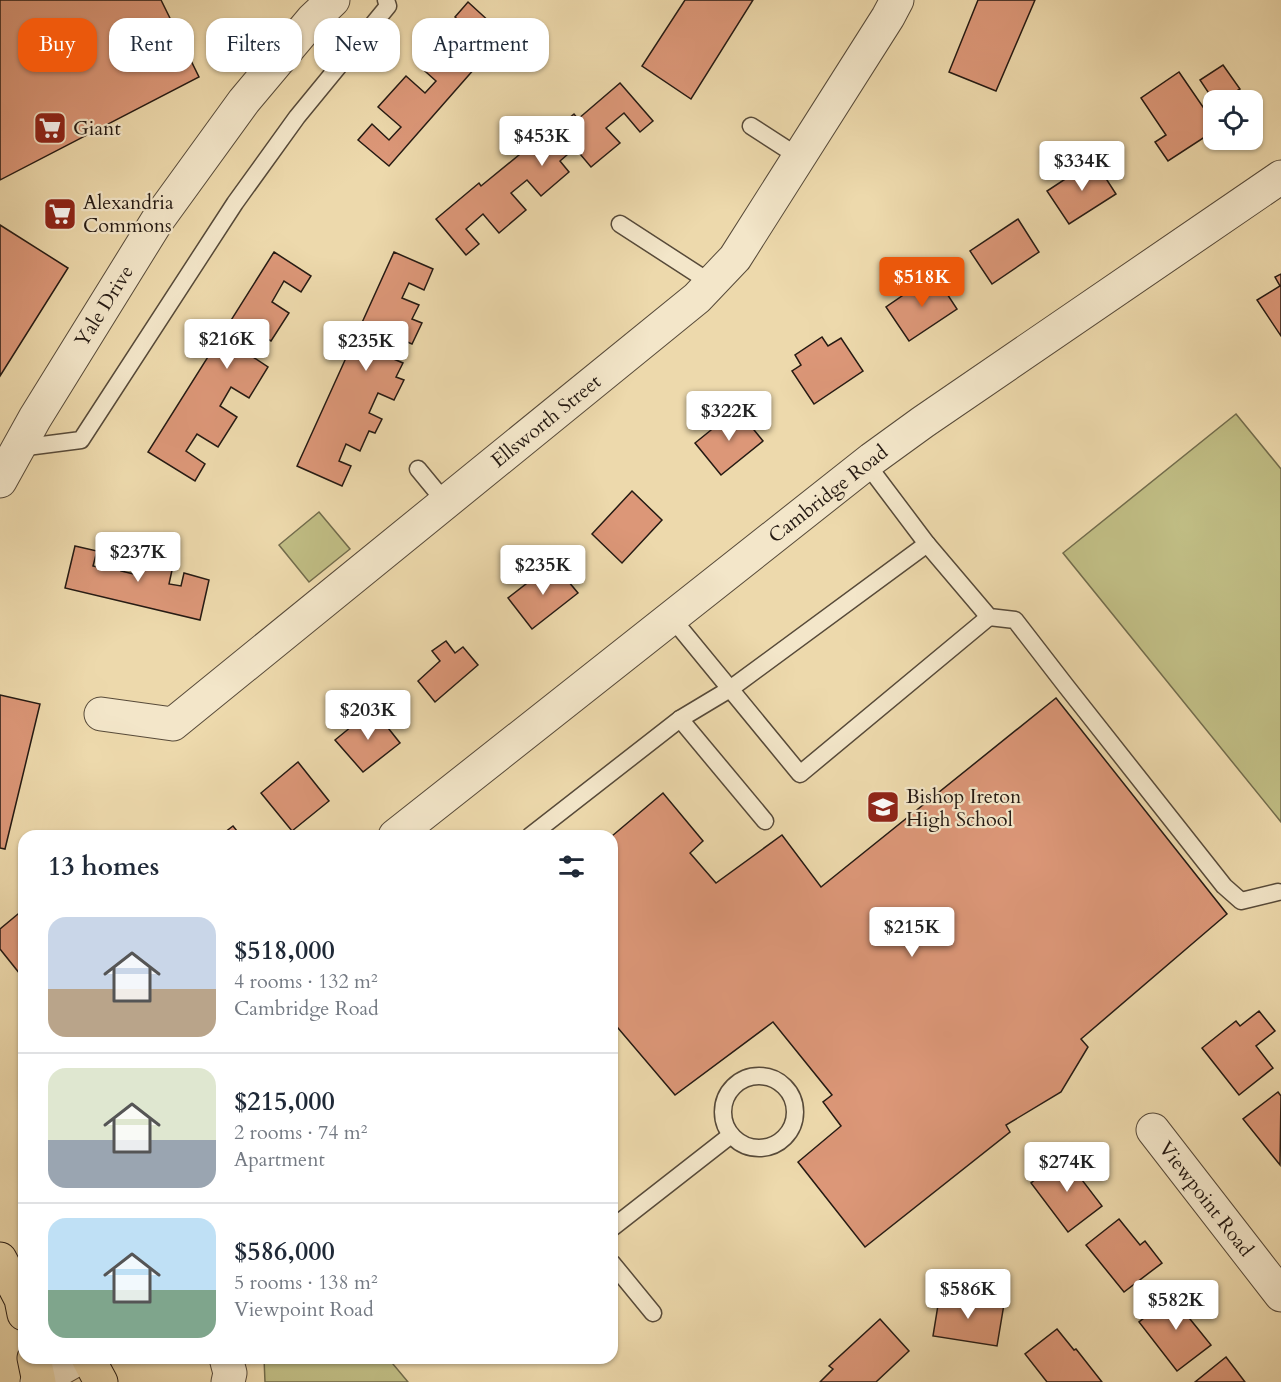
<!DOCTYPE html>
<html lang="en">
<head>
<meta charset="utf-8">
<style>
  body { margin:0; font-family:Cardo,serif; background:#f6f6f7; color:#1f2937; height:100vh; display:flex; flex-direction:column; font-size:22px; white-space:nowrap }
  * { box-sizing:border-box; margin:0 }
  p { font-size:20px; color:#747a83 }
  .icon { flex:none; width:33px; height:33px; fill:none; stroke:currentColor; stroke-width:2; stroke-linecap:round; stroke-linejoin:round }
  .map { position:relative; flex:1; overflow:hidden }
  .details { position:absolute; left:18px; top:830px; width:600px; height:534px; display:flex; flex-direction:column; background:#fff; border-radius:18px; box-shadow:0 2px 4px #0004 }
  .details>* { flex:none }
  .banner { position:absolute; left:18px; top:18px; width:600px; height:54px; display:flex; gap:12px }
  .buttons { position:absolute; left:1203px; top:90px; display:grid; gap:12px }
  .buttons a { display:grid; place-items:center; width:60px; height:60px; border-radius:12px; background:#fff; box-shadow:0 2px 4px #0004; font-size:30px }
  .price { position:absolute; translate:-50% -51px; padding:0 14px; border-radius:6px; background:#fff; color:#222; font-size:20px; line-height:39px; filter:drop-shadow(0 2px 3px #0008) }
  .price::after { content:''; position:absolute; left:50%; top:36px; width:18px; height:14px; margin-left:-9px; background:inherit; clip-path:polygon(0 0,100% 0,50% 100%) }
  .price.selected { background:#ea580c; color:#fff }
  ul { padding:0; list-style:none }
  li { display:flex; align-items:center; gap:18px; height:150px; padding:0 30px }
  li+li { border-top:2px solid #e0e1e3 }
  li span { display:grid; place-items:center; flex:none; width:168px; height:120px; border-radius:18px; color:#555 }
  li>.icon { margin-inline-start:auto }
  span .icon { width:72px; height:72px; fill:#fffc; stroke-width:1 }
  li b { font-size:26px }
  h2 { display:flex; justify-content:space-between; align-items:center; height:72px; padding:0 30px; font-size:26px }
  .tag { padding:0 21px; border-radius:18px; background:#fff; box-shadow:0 2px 4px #0004; font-size:21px; line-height:54px }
  .tag.selected { background:#ea580c; color:#fff }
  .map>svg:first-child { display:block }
  .green { fill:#c0bd84; stroke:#726c4c; stroke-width:1.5 }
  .building { fill:#dc9778; stroke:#251a13; stroke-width:1.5 }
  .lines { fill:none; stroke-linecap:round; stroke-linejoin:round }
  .service-casing { stroke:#574a39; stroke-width:19 }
  .minor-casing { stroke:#574a39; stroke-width:35 }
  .tertiary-casing { stroke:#574a39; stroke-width:35 }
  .primary-casing { stroke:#251a13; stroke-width:35 }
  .service { stroke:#f3e6c9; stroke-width:16 }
  .minor { stroke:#f3e6c9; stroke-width:33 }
  .tertiary { stroke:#f3e6c9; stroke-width:33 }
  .primary { stroke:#edd9ac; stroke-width:33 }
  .labels { text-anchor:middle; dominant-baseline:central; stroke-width:4.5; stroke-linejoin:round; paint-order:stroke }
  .poi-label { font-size:20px; fill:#251a13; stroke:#f3e6c9; text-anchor:start }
  .street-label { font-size:20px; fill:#251a13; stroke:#f3e6c9 }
</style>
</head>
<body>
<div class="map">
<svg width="1281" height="1382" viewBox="0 0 1281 1382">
  <rect width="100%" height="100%" fill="#edd9ac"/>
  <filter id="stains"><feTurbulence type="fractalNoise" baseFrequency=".00333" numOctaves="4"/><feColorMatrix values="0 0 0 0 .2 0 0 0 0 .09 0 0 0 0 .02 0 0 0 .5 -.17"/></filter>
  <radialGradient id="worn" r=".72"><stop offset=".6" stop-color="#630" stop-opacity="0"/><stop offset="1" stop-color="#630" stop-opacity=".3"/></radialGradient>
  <!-- green -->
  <g class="green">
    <path d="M1236,414L1281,469V822L1063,553Z"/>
    <path d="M319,512L350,549L309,582L279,545Z"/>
    <path d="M264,1358H388L408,1382H265Z"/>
  </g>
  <!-- building -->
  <g class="building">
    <path d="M0,0H161L199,77L0,180Z"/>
    <path d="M685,0H753L691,99L642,66Z"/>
    <path d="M978,0H1035L996,91L949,72Z"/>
    <path d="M468,2L504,35L389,166L358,140L372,124L389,140L401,127L378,107L406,76L425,93L436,81L417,64L445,32L461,46L472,33L455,17Z"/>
    <path d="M1223,65L1240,89L1222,100L1214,101L1200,80Z"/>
    <path d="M1179,72L1214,123V131L1168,161L1155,142L1166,135L1141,98Z"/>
    <path d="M620,83L653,121L640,132L624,113L606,128L620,143L591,167L575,148L560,161L569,172L541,196L527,180L511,193L526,210L499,233L483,214L466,229L479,244L466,255L436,219L479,183L481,186L525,150L527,153L574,114L578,119Z"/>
    <path d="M1094,160L1116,194L1069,224L1047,191Z"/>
    <path d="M1018,219L1039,252L992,284L970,251Z"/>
    <path d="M0,225L68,268L0,376Z"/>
    <path d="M274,252L311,276L301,292L284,281L272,302L289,313L271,341L259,334L247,353L268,367L249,398L231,387L220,406L237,417L218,447L197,434L186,451L205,464L195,481L148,452Z"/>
    <path d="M394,252L433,269L424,290L409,283L402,298L419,305L412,319L422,323L412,344L398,338L389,357L403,363L396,377L404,380L394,400L378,393L369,413L382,419L375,433L369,431L360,451L346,444L339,461L351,466L342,486L297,466Z"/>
    <path d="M934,274L957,309L909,341L886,307Z"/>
    <path d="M1281,274V336L1257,300L1280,286L1275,277Z"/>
    <path d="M822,337L828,346L841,338L863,371L814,404L792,371L801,365L795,355Z"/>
    <path d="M737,409L763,441L721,475L695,443Z"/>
    <path d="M632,491L662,520L622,563L592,534Z"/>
    <path d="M75,546L97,551L93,566L106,569L110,549L126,552L121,571L134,574L139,553L174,561L169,584L181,586L184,573L209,580L200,620L65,588Z"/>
    <path d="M553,563L578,593L532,629L508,598Z"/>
    <path d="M446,641L455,653L463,647L478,665L435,702L418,681L440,661L432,651Z"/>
    <path d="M0,695L40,704L5,849L0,848Z"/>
    <path d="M1056,698L1227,914L1081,1039L1088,1047L1061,1092L1006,1125L1010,1132L865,1247L798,1162L841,1126L823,1102L832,1095L773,1022L675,1095L612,1021V836L663,793L703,841L690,853L716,883L782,835L821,887Z"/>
    <path d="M373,709L400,743L363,772L335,740Z"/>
    <path d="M298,762L329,801L292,831L261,793Z"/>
    <path d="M233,826L241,836H220Z"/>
    <path d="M24,909V979L0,949V929Z"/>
    <path d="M1259,1011L1275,1031L1256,1046L1273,1068L1239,1095L1202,1048L1236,1021L1240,1026Z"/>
    <path d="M1278,1092L1281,1096L1280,1165L1243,1119Z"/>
    <path d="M1069,1153L1087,1176L1082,1180L1102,1206L1068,1232L1031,1183Z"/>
    <path d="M1119,1219L1140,1245L1145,1241L1162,1263L1124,1292L1086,1245Z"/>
    <path d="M1179,1291L1196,1314L1190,1319L1211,1345L1177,1371L1139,1322Z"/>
    <path d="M940,1293L1004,1304L997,1346L933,1336Z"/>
    <path d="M880,1319L909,1351L876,1382H820L833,1369L829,1366Z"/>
    <path d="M1057,1329L1074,1350L1076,1349L1102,1382H1047L1025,1354Z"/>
    <path d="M1226,1357L1245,1382H1195Z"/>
  </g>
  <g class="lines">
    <defs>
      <g id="service">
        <path d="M751,126L799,157"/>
        <path d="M620,224L711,283"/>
        <path d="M19,448L81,440L235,203L297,117L388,6L386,0"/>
        <path d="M866,463L927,544L989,617L1015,620L1066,686L1224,886L1241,901L1278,892"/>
        <path d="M418,469L446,503"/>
        <path d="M671,617L800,774L989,617"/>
        <path d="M680,719L765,821"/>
        <path d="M530,836L680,719L730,689L927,544"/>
        <circle cx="759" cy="1112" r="36"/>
        <path d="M612,1228L731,1135"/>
        <path d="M612,1263L653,1313"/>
      </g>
      <g id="minor">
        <path d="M101,714L173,724L697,298L735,258L888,17L897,0"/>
        <path d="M395,836L872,459L923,422L1281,177"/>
        <path d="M1153,1130L1281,1295"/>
        <path d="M226,1358L230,1373L228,1382"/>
        <path d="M37,1382L79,1358"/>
      </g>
      <path id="tertiary" d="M0,481L35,418L157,221L244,101L312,20L333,0"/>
      <g id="primary">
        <path d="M0,1259L21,1299L24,1314"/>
        <path d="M34,1358L39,1382"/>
        <path d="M88,1358L101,1382"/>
      </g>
    </defs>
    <!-- service casing -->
    <use href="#service" class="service-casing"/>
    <!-- minor casing -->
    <use href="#minor" class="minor-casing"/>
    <!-- tertiary casing -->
    <use href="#tertiary" class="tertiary-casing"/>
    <!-- primary casing -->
    <use href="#primary" class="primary-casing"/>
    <!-- service -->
    <use href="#service" class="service"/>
    <!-- minor -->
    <use href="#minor" class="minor"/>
    <!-- tertiary -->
    <use href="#tertiary" class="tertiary"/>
    <!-- primary -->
    <use href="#primary" class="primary"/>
  </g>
  <!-- icons -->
  <defs>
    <symbol id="supermarket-square" viewBox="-11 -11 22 22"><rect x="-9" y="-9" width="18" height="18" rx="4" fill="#8f2418" stroke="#f3e6c9"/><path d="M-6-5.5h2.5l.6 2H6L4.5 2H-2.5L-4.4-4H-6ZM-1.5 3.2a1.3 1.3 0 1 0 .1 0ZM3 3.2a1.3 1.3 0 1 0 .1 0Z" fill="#fff"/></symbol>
    <symbol id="school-square" viewBox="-11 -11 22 22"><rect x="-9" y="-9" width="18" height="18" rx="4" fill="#8f2418" stroke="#f3e6c9"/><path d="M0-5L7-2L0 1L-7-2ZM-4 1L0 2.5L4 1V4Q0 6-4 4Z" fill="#fff"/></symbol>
  </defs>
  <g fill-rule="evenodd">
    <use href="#supermarket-square" x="31" y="109" width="38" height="38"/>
    <use href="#supermarket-square" x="41" y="195" width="38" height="38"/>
    <use href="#school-square" x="864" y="788" width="38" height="38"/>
  </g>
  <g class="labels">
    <!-- poi labels -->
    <g class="poi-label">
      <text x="73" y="128">Giant</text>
      <text x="83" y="202">Alexandria<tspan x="83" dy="23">Commons</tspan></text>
      <text x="906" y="796">Bishop Ireton<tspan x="906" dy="23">High School</tspan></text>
    </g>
    <!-- street labels -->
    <g class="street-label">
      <text transform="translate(104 306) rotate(-58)">Yale Drive</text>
      <text transform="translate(546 421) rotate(-39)">Ellsworth Street</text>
      <text transform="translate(828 494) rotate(-38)">Cambridge Road</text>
      <text transform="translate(1206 1199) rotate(52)">Viewpoint Road</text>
    </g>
  </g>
  <rect width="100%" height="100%" filter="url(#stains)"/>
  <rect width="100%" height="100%" fill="url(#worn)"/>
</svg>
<div class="buttons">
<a><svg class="icon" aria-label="locate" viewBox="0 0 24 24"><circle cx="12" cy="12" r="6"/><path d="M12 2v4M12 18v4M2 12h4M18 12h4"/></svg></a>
</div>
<b class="price" style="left:542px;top:167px">$453K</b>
<b class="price" style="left:1082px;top:192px">$334K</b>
<b class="price selected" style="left:922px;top:308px">$518K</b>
<b class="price" style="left:227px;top:370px">$216K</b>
<b class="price" style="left:366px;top:372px">$235K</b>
<b class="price" style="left:729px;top:442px">$322K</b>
<b class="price" style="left:138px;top:583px">$237K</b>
<b class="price" style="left:543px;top:596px">$235K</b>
<b class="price" style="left:368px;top:741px">$203K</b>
<b class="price" style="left:912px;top:958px">$215K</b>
<b class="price" style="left:1067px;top:1193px">$274K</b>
<b class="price" style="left:968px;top:1320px">$586K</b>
<b class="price" style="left:1176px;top:1331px">$582K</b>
<div class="banner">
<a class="tag selected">Buy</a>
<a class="tag">Rent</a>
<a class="tag">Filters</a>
<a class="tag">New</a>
<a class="tag">Apartment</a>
</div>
<section class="details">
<h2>13 homes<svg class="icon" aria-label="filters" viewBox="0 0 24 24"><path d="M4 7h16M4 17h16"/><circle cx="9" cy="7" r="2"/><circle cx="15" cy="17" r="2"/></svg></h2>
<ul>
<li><span style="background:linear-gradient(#c9d6e8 60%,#b9a48a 0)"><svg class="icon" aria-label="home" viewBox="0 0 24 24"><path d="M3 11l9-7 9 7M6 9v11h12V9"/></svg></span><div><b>$518,000</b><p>4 rooms · 132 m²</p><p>Cambridge Road</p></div></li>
<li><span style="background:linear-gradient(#dfe7d0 60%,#9aa5b1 0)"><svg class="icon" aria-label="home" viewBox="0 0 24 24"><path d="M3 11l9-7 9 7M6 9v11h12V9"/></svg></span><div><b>$215,000</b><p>2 rooms · 74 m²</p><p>Apartment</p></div></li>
<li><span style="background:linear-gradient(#bfe0f5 60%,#7fa58c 0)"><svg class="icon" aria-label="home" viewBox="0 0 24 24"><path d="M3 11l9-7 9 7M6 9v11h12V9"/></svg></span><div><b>$586,000</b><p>5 rooms · 138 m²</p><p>Viewpoint Road</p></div></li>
</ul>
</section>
</div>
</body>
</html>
